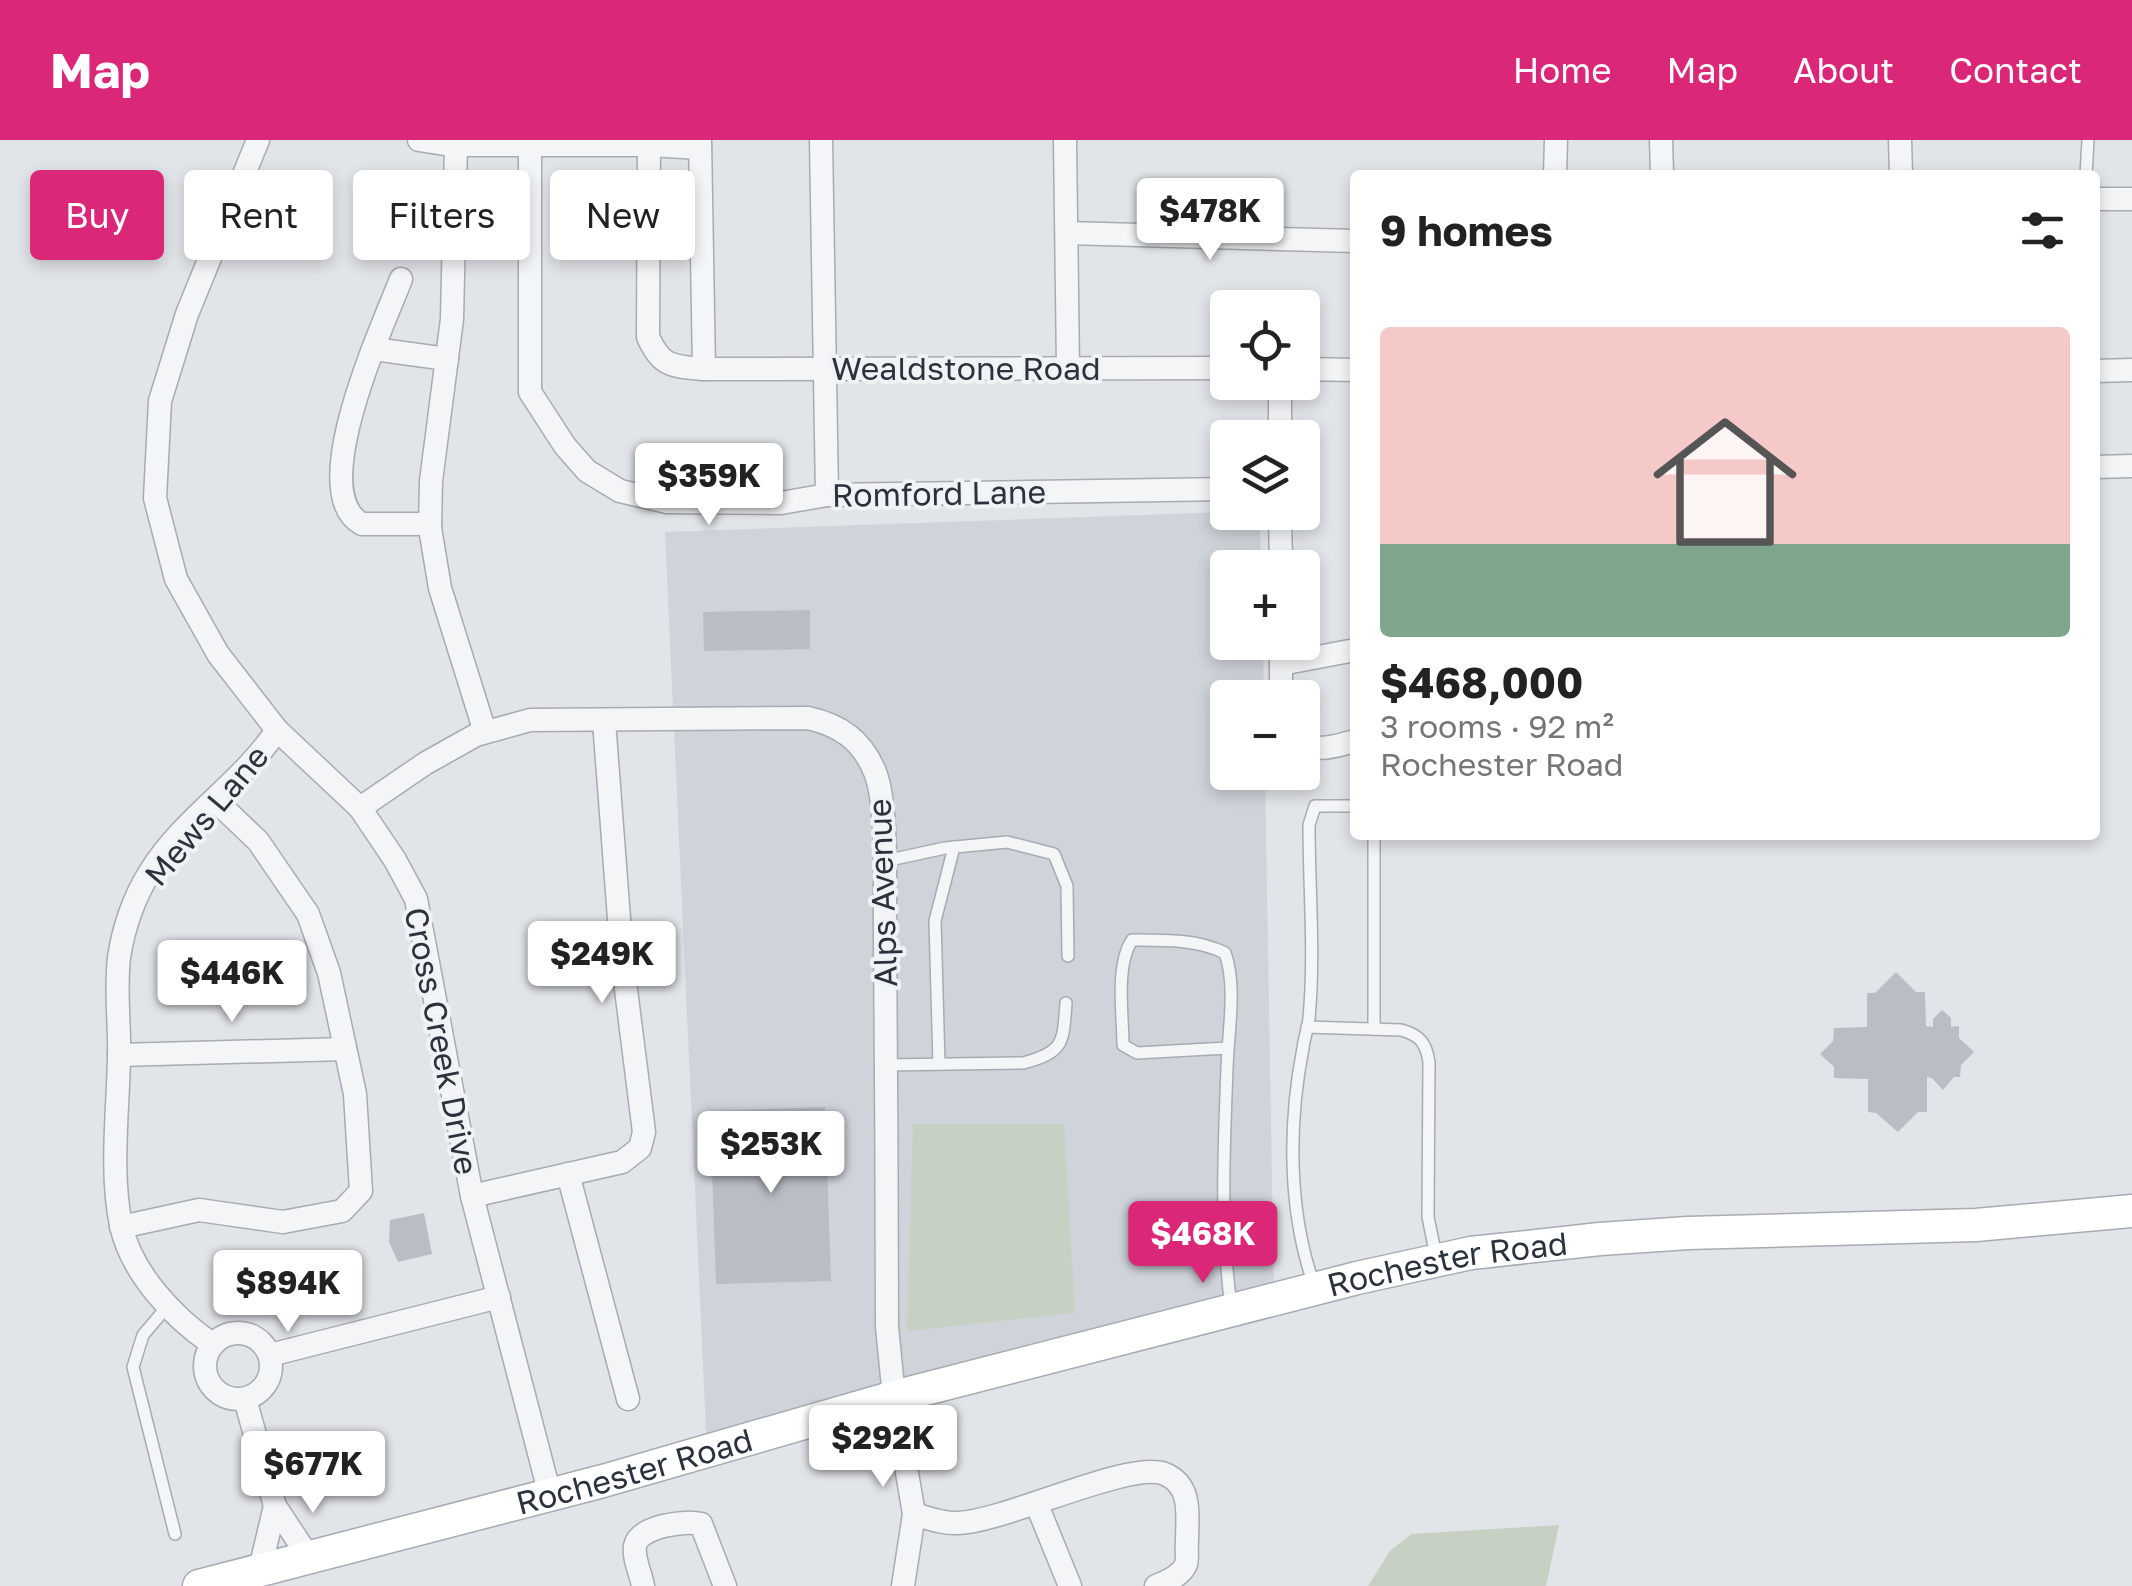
<!DOCTYPE html>
<html lang="en">
<head>
<meta charset="utf-8">
<style>
  body { margin:0; font-family:"Golos Text",sans-serif; background:#f2f2f2; color:#222; height:100vh; display:flex; flex-direction:column; font-size:38px; white-space:nowrap }
  * { box-sizing:border-box; margin:0 }
  p { font-size:32px; color:#767676 }
  .icon { flex:none; width:55px; height:55px; fill:none; stroke:currentColor; stroke-width:2; stroke-linecap:round; stroke-linejoin:round }
  .map { position:relative; flex:1; overflow:hidden }
  .panel { position:absolute; left:1350px; top:30px; width:750px; height:670px; display:flex; flex-direction:column; background:#fff; border-radius:10px; box-shadow:0 5px 15px #0003 }
  .panel>* { flex:none }
  .banner { position:absolute; left:30px; top:30px; width:950px; height:90px; display:flex; gap:20px }
  .tools { position:absolute; left:1210px; top:150px; display:grid; gap:20px }
  .tools a { display:grid; place-items:center; width:110px; height:110px; border-radius:10px; background:#fff; box-shadow:0 5px 15px #0003; font-size:50px }
  .price { position:absolute; translate:-50% -85px; padding:0 22px; border-radius:10px; background:#fff; color:#222; font-size:32px; line-height:65px; filter:drop-shadow(0 2px 5px #0008) }
  .price::after { content:''; position:absolute; left:50%; top:60px; width:30px; height:22px; margin-left:-15px; background:inherit; clip-path:polygon(0 0,100% 0,50% 100%) }
  .price.selected { background:#db2777; color:#fff }
  ul { padding:0; list-style:none }
  li { display:grid; align-content:center; gap:20px; height:530px; padding:0 30px }
  li+li { border-top:2px solid #e0e0e0 }
  li span { display:grid; place-items:center; height:310px; border-radius:10px; color:#555 }
  li>.icon { margin-inline-start:auto }
  span .icon { width:180px; height:180px; fill:#fffc; stroke-width:1 }
  li b { font-size:42px }
  h2 { display:flex; justify-content:space-between; align-items:center; height:120px; padding:0 30px; font-size:42px }
  .chip { padding:0 35px; border-radius:10px; background:#fff; box-shadow:0 5px 15px #0003; font-size:35px; line-height:90px }
  .chip.selected { background:#db2777; color:#fff }
  header { display:flex; align-items:center; gap:60px; box-sizing:border-box; height:140px; padding:0 50px; background:#db2777; color:#fff }
  header strong { font-size:48px }
  nav { display:flex; gap:55px; margin-inline-start:auto; font-size:35px }
  .map>svg:first-child { display:block }
  .built { fill:#cfd3da }
  .green { fill:#c7d1c3 }
  .building { fill:#b9bdc4 }
  .lines { fill:none; stroke-linecap:round; stroke-linejoin:round }
  .lane-casing { stroke:#a7abb2; stroke-width:14 }
  .street-casing { stroke:#a7abb2; stroke-width:25 }
  .secondary-casing { stroke:#a7abb2; stroke-width:35 }
  .lane { stroke:#f3f5f7; stroke-width:11 }
  .street { stroke:#f3f5f7; stroke-width:22 }
  .secondary { stroke:#fff; stroke-width:32 }
  .labels { text-anchor:middle; dominant-baseline:central; stroke-width:8; stroke-linejoin:round; paint-order:stroke }
  .street-label { font-size:32px; fill:#2b323e; stroke:#f0f3f6 }
</style>
</head>
<body>
<header>
<strong>Map</strong>
<nav><a>Home</a><a>Map</a><a>About</a><a>Contact</a></nav>
</header>
<div class="map">
<svg width="2132" height="1446" viewBox="0 0 2132 1446">
  <rect width="100%" height="100%" fill="#e1e4e8"/>
  <!-- built -->
  <path class="built" d="M1227,372L1260,373L1261,427L1228,428V502L1263,503L1264,557L1228,558V632L1265,633L1274,1160L707,1312L665,392Z"/>
  <!-- green -->
  <g class="green">
    <path d="M913,984H1064L1075,1173L907,1191Z"/>
    <path d="M1559,1385L1546,1446H1368L1390,1411L1411,1394Z"/>
  </g>
  <!-- building -->
  <g class="building">
    <path d="M810,470V509L704,511L703,472Z"/>
    <path d="M1896,832L1916,852H1925L1926,886L1933,887V879L1942,870L1951,878V887L1959,886V898L1974,912L1961,925L1960,937H1954L1943,950L1932,938L1927,937V972H1918L1898,992L1876,973L1868,972V939L1834,938V927L1820,914L1833,901L1834,888L1867,887V853H1875Z"/>
    <path d="M825,967L831,1141L716,1144L710,971Z"/>
    <path d="M424,1073L432,1114L398,1122L389,1102L390,1080Z"/>
  </g>
  <g class="lines">
    <defs>
      <g id="lane">
        <path d="M2086,35L2088,0"/>
        <path d="M885,721L945,708L1007,702L1054,714L1067,746L1068,816"/>
        <path d="M1307,887L1401,890C1420,895 1426,903 1429,922L1428,1077L1436,1116"/>
        <path d="M1374,889V695"/>
        <path d="M1227,908L1137,913L1123,905C1123,874 1115,826 1132,800C1162,800 1197,799 1225,813C1237,846 1228,892 1227,928C1224,1010 1220,1084 1231,1166"/>
        <path d="M939,924L935,781L954,707"/>
        <path d="M886,925L1023,923C1065,912 1063,902 1066,863"/>
        <path d="M1314,1145C1288,1071 1288,985 1303,908C1304,898 1308,889 1309,878C1315,815 1309,748 1309,685L1315,666H1355"/>
        <path d="M166,1168L143,1195L133,1227L175,1394"/>
      </g>
      <g id="street">
        <path d="M258,0L187,174L160,261L155,358L176,439L218,514L277,590L360,668L395,720L416,759L472,1056L550,1355"/>
        <path d="M419,0L451,5H649L700,8"/>
        <path d="M530,0V252L565,306L587,331L620,351L667,362L781,363L827,355L1228,349"/>
        <path d="M649,0L648,197C662,228 673,226 704,229L1228,228"/>
        <path d="M700,0L704,229"/>
        <path d="M821,0L827,355"/>
        <path d="M1065,0L1068,228"/>
        <path d="M1661,0L1662,35"/>
        <path d="M1900,0L1901,35"/>
        <path d="M456,5L452,179L431,341L430,388L440,448L485,592"/>
        <path d="M1555,35L1556,0"/>
        <path d="M2095,59H2132"/>
        <path d="M1067,93L1355,101"/>
        <path d="M401,139C384,184 304,353 362,384H430"/>
        <path d="M374,209L447,219"/>
        <path d="M1302,229L1355,230"/>
        <path d="M2095,231L2132,230"/>
        <path d="M1280,242V298"/>
        <path d="M2095,327L2132,326"/>
        <path d="M1280,372L1281,428"/>
        <path d="M1281,502V558"/>
        <path d="M1281,524L1355,510"/>
        <path d="M1302,603C1319,613 1338,605 1355,601"/>
        <path d="M360,668L426,623L476,595L530,580L808,578C840,585 862,600 875,632C889,667 884,758 885,798C886,928 887,1057 887,1187L894,1257L914,1374L903,1446"/>
        <path d="M119,915L345,909"/>
        <path d="M568,1034L628,1259"/>
        <path d="M472,1056L622,1022L640,1008L644,992L622,818L604,581"/>
        <path d="M121,1087L199,1070L283,1082L342,1071L361,1051L355,954L329,833L308,774L258,701L215,660"/>
        <circle cx="238" cy="1226" r="33"/>
        <path d="M212,1204C174,1178 131,1133 121,1085C110,1033 118,971 119,917C120,885 115,850 119,818C123,789 134,757 150,732C183,678 242,643 277,590"/>
        <path d="M270,1215L499,1157"/>
        <path d="M245,1259L275,1366L308,1416"/>
        <path d="M1037,1365L1070,1446"/>
        <path d="M914,1374C928,1378 943,1384 958,1383C1007,1381 1130,1320 1165,1334C1193,1346 1187,1376 1187,1401C1186,1407 1188,1418 1186,1424C1182,1435 1166,1442 1156,1446"/>
        <path d="M260,1429L275,1366"/>
        <path d="M643,1446C641,1434 633,1418 635,1406C639,1386 685,1380 701,1384L725,1446"/>
      </g>
      <g id="secondary">
        <path id="s1" d="M199,1446L603,1341L894,1257L1357,1138L1471,1113L1600,1099L1688,1093L1976,1085L2132,1071"/>
      </g>
    </defs>
    <!-- lane casing -->
    <use href="#lane" class="lane-casing"/>
    <!-- street casing -->
    <use href="#street" class="street-casing"/>
    <!-- secondary casing -->
    <use href="#secondary" class="secondary-casing"/>
    <!-- lane -->
    <use href="#lane" class="lane"/>
    <!-- street -->
    <use href="#street" class="street"/>
    <!-- secondary -->
    <use href="#secondary" class="secondary"/>
  </g>
  <g class="labels">
    <!-- street labels -->
    <g class="street-label">
      <text x="966" y="228">Wealdstone Road</text>
      <text transform="translate(939 353) rotate(-1)">Romford Lane</text>
      <text transform="translate(206 675) rotate(-50)">Mews Lane</text>
      <text transform="translate(882 753) rotate(-92)">Alps Avenue</text>
      <text transform="translate(442 901) rotate(79)">Cross Creek Drive</text>
      <text stroke="none"><textPath href="#s1" startOffset="1290">Rochester Road</textPath></text>
      <text stroke="none"><textPath href="#s1" startOffset="450">Rochester Road</textPath></text>
    </g>
  </g>
</svg>
<div class="tools">
<a><svg class="icon" aria-label="locate" viewBox="0 0 24 24"><circle cx="12" cy="12" r="6"/><path d="M12 2v4M12 18v4M2 12h4M18 12h4"/></svg></a>
<a><svg class="icon" aria-label="layers" viewBox="0 0 24 24"><path d="M12 4l9 5-9 5-9-5zM3 14l9 5 9-5"/></svg></a>
<a>+</a>
<a>−</a>
</div>
<b class="price" style="left:1210px;top:123px">$478K</b>
<b class="price" style="left:709px;top:388px">$359K</b>
<b class="price" style="left:602px;top:866px">$249K</b>
<b class="price" style="left:232px;top:885px">$446K</b>
<b class="price" style="left:771px;top:1056px">$253K</b>
<b class="price selected" style="left:1203px;top:1146px">$468K</b>
<b class="price" style="left:288px;top:1195px">$894K</b>
<b class="price" style="left:883px;top:1350px">$292K</b>
<b class="price" style="left:313px;top:1376px">$677K</b>
<div class="banner">
<a class="chip selected">Buy</a>
<a class="chip">Rent</a>
<a class="chip">Filters</a>
<a class="chip">New</a>
</div>
<section class="panel">
<h2>9 homes<svg class="icon" aria-label="filters" viewBox="0 0 24 24"><path d="M4 7h16M4 17h16"/><circle cx="9" cy="7" r="2"/><circle cx="15" cy="17" r="2"/></svg></h2>
<ul>
<li><span style="background:linear-gradient(#f6c9c9 70%,#7fa58c 0)"><svg class="icon" aria-label="home" viewBox="0 0 24 24"><path d="M3 11l9-7 9 7M6 9v11h12V9"/></svg></span><div><b>$468,000</b><p>3 rooms · 92 m²</p><p>Rochester Road</p></div></li>
</ul>
</section>
</div>
</body>
</html>
